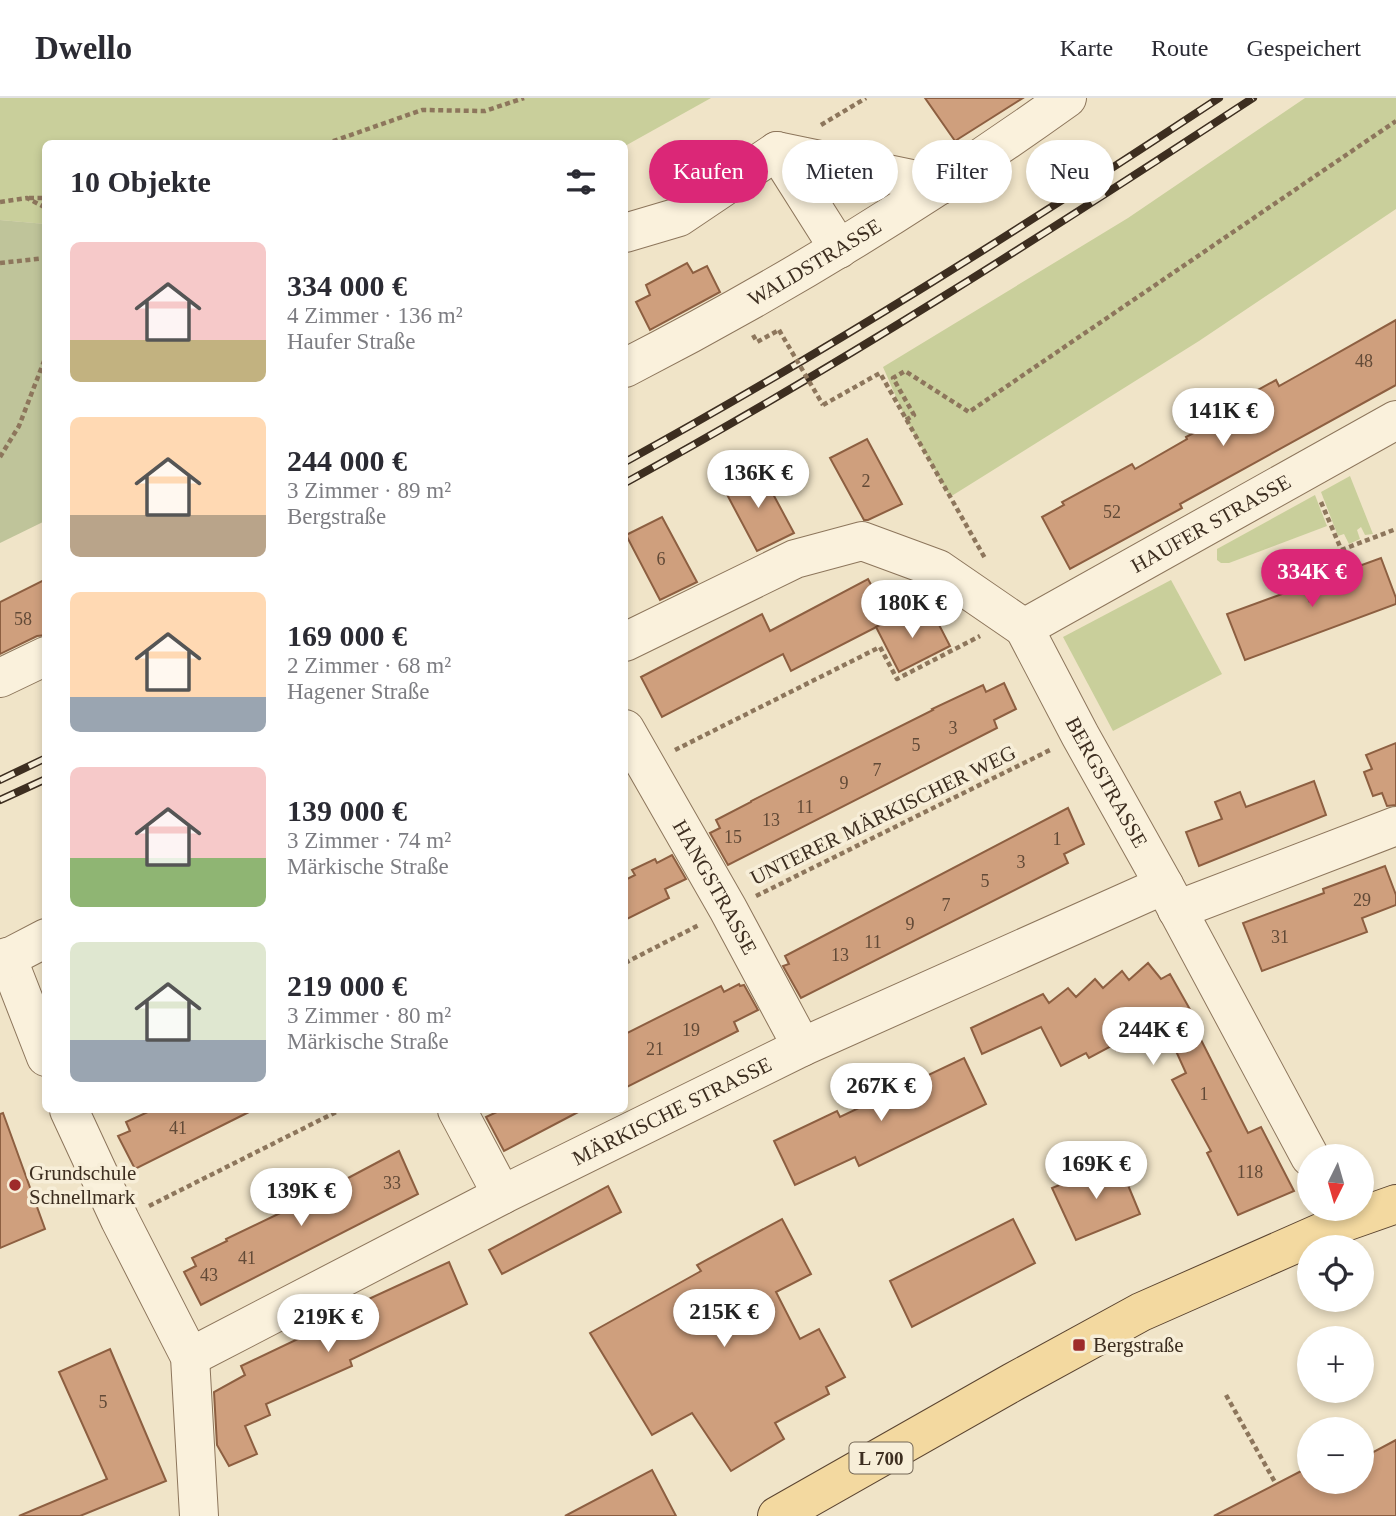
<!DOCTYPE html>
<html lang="de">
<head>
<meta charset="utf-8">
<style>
  body { margin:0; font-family:"Times New Roman",serif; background:#f2f2f3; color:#2b2b33; height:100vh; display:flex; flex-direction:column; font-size:26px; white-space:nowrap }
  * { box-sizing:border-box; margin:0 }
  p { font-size:23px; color:#7c7c81 }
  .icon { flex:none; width:38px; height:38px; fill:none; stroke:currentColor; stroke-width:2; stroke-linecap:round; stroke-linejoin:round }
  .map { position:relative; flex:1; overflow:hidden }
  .drawer { position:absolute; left:42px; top:42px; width:586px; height:973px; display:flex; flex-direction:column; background:#fff; border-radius:10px; box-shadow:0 4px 10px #0003 }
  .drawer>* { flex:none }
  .hud { position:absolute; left:649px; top:42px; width:640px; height:63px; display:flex; gap:14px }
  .needle { width:46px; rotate:185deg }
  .buttons { position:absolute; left:1297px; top:1046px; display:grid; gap:14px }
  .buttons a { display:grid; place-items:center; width:77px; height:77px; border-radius:50%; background:#fff; box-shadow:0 4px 10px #0003; font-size:35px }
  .price { position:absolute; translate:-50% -60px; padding:0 16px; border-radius:24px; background:#fff; color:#222; font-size:23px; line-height:46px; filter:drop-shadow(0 2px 4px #0008) }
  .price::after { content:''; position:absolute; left:50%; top:42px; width:21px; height:16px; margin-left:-10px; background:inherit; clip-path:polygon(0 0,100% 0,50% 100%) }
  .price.selected { background:#db2777; color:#fff }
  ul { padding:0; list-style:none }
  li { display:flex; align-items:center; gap:21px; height:175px; padding:0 28px }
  li span { display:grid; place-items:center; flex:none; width:196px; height:140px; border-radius:10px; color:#555 }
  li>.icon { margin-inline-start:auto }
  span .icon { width:84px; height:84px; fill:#fffc; stroke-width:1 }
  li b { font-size:30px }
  h2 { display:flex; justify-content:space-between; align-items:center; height:84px; padding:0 28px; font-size:30px }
  .pill { padding:0 24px; border-radius:32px; background:#fff; box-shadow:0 4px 10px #0003; font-size:24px; line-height:63px }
  .pill.selected { background:#db2777; color:#fff }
  header { display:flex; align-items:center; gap:42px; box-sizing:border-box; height:98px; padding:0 35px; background:#fff; border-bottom:2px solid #e1e1e2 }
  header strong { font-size:33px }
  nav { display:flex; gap:38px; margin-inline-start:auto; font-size:24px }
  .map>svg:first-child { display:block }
  .green { fill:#c9cf9b }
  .cemetery { fill:#bfc49a }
  .building { fill:#cf9f7d; stroke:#8d5f41; stroke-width:2 }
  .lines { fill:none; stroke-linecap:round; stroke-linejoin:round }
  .minor-casing { stroke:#8d765c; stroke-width:40 }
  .major-casing { stroke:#5b4430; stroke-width:40 }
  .path { stroke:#8d765c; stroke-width:4.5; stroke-dasharray:5 3.5; stroke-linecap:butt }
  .minor { stroke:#faf1dc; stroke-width:38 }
  .major { stroke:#f3d9a0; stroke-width:38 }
  .rail-casing { stroke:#3d2e20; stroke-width:8 }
  .rail { stroke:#f7eed8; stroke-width:5; stroke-dasharray:16; stroke-linecap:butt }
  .path-bridge { stroke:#8d765c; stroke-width:4.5; stroke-dasharray:5 3.5; stroke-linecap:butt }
  .poi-dot { fill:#9e2a2b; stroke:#f7eed8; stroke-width:2.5 }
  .labels { text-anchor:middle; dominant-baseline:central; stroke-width:7; stroke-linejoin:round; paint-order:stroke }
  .number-label { font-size:18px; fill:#624a37 }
  .shield { fill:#f7eed8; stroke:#756857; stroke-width:2 }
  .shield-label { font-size:19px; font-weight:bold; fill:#3d2e20 }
  .street-label { font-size:21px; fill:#3d2e20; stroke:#f7eed8 }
  .poi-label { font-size:21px; fill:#3d2e20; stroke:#f7eed8; text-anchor:start }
</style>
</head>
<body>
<header>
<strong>Dwello</strong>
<nav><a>Karte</a><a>Route</a><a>Gespeichert</a></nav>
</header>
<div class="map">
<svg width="1396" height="1418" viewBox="0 0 1396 1418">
  <rect width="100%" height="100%" fill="#f0e4c8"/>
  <!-- green -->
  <g class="green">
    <path d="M0,0H711L625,48V46H46L45,126L0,122Z"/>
    <path d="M1305,0H1396V111L1199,243L950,399L906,322L883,269L1128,120Z"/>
    <path d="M1350,378L1373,436L1365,437L1361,429L1357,432L1360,441L1349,446L1344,436L1338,438L1321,394Z"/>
    <path d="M1315,397L1327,428L1229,465H1221L1217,462V451Z"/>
    <path d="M1171,482L1222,576L1113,633L1063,539Z"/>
  </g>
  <!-- cemetery -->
  <path class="cemetery" d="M0,122L46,126L45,423L0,445Z"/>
  <!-- building -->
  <g class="building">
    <path d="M925,0H1023L955,43Z"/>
    <path d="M687,165L693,175L707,168L720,194L650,232L636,204L650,197L646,187Z"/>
    <path d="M1396,222V287L1180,406L1182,410L1070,471L1042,419L1064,407L1062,404L1132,366L1135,371L1187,341L1186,339L1207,328L1203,322L1276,282L1279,288L1297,278Z"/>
    <path d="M867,341L902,406L868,422H864L830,360Z"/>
    <path d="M759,370L794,435L757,453L723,389Z"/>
    <path d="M662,419L697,484L660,502L626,437Z"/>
    <path d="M1381,460L1396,500V506L1245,562L1227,516Z"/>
    <path d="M46,481V537L37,538L0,556V504Z"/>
    <path d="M868,481L890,522L791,573L783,556L662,619L641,579L762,516L770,533Z"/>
    <path d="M907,513L914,527L934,517L950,548L899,574L876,529Z"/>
    <path d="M1004,585L1016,611L994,622L997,630L728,767L710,735L720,730L716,722L751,704V703L933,612L932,611L983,587L986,594Z"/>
    <path d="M1396,645V707L1387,708L1382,695L1373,698L1364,674L1372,671L1366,657Z"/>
    <path d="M1314,683L1326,717L1199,768L1186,734L1222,721L1215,704L1240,694L1246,709Z"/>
    <path d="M1068,710L1084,746L1064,756L1068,765L801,900L783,868L789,866L785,858Z"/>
    <path d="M672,757L686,781L665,791L669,800L625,822V782L635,777L632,772L655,761L657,765Z"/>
    <path d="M1385,768L1396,797V807L1362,820L1367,834L1262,873L1243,825L1324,795L1323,791Z"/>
    <path d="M1148,865L1161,881L1170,876L1196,922L1192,924L1248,1035L1261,1029L1294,1093L1238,1117L1207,1055L1211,1053L1172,982L1186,975L1166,931L1143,944L1140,938L1116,952L1113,947L1089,960L1086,955L1061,968L1041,929L982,956L971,930L1043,896L1049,905L1068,890L1076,899L1095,881L1103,890L1122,873L1129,882Z"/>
    <path d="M739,886L740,888L744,887L758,912L734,924L738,933L625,990V936L721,888L724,894Z"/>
    <path d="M964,960L986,1006L859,1068L855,1059L795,1087L774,1043L837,1013L840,1019Z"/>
    <path d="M152,1012H253L135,1071L118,1038L130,1033L126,1024Z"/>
    <path d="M501,1012H582L504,1053L486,1019Z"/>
    <path d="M3,1015L45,1131L0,1150V1016Z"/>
    <path d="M399,1053L418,1096L201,1207L184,1174L196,1168L192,1160L227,1143L226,1141L299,1106Z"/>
    <path d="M1118,1063L1140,1116L1076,1142L1052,1090Z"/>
    <path d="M608,1088L621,1114L502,1176L489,1152Z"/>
    <path d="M782,1121L811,1176L776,1194L800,1241L819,1231L845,1279L826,1289L829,1296L775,1325L784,1341L731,1373L692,1315L652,1337L590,1235L701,1173L697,1167Z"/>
    <path d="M1013,1121L1035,1165L912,1229L890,1183Z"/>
    <path d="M449,1164L467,1206L350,1262L352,1268L266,1306L270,1317L245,1328L257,1356L229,1368L217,1347L214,1294L245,1277L241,1268L363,1210L360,1205Z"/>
    <path d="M110,1251L166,1383L80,1418H19L107,1381L59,1274Z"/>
    <path d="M1396,1342V1418H1214L1309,1369V1384H1362V1360Z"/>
    <path d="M652,1372L676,1418H565Z"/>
  </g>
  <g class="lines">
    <defs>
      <g id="minor">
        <path d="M777,53L839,151"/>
        <path d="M625,135L679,119L777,53L941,87"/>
        <path id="s1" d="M625,270C779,191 926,101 1067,0"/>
        <path id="s2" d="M1024,530L1080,637L1164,787L1310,1059"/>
        <path id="s3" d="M1024,530L1396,322"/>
        <path d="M625,544L795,461L862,443L938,471L1024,530"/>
        <path d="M0,580L46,558"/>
        <path id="s4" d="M625,631L728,811L802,949"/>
        <path d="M1177,812L1396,728"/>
        <path d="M7,859L46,959"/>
        <path d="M0,864L46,840"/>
        <path d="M69,1012L120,1122L190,1259L199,1418"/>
        <path d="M457,1012L502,1097"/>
        <path id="s5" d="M190,1259L502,1097L802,949L1164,787"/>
      </g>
      <path id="major" d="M777,1418L1013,1284L1141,1214L1345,1124L1396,1106"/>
    </defs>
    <!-- minor casing -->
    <use href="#minor" class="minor-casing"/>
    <!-- major casing -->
    <use href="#major" class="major-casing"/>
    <!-- path -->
    <g class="path">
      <path d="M821,27L866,0"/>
      <path d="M325,46L422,12L485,13L524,0"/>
      <path d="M29,100H46"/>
      <path d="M0,104L27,100L46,110"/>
      <path d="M0,165L46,160"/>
      <path d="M753,237L757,244L779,232"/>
      <path d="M823,307L880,275L986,462"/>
      <path d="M906,322L914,317L893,280L905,273L969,314L1396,23"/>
      <path d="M0,359L19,328L46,258"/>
      <path d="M1321,404L1341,451"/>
      <path d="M1311,504L1297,469L1396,431"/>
      <path d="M675,652L880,549L897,581L980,538"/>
      <path d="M756,798L1050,652"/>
      <path d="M625,865L699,827"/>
      <path d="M149,1108L340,1012"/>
      <path d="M1226,1297L1276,1386"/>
    </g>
    <!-- minor -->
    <use href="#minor" class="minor"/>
    <!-- major -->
    <use href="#major" class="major"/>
    <defs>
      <g id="rail">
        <path d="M625,364C829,252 1025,128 1219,0"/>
        <path d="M625,385C841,267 1048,134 1253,0"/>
        <path d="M0,682L46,660"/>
        <path d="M0,702L46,681"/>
      </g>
    </defs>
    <!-- rail casing -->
    <use href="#rail" class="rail-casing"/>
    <!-- rail -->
    <use href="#rail" class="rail"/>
    <!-- path-bridge -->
    <path class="path-bridge" d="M779,232L823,307"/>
  </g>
  <!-- markers -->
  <g class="poi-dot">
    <circle cx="15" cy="1087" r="7"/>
    <rect x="1072" y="1240" width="14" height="14" rx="3.5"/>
  </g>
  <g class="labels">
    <!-- number labels -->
    <g class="number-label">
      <text x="1364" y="263">48</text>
      <text x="866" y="383">2</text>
      <text x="1112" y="414">52</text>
      <text x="661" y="461">6</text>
      <text x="23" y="521">58</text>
      <text x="953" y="630">3</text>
      <text x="916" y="647">5</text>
      <text x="877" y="672">7</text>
      <text x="844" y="685">9</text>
      <text x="805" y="709">11</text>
      <text x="771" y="722">13</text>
      <text x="733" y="739">15</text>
      <text x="1057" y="741">1</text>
      <text x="1021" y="764">3</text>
      <text x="985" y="783">5</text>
      <text x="1362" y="802">29</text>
      <text x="946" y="807">7</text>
      <text x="910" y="826">9</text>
      <text x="1280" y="839">31</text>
      <text x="873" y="844">11</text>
      <text x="840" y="857">13</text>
      <text x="691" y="932">19</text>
      <text x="655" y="951">21</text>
      <text x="1204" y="996">1</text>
      <text x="178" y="1030">41</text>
      <text x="1250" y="1074">118</text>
      <text x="392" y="1085">33</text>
      <text x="247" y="1160">41</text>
      <text x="209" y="1177">43</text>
      <text x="103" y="1304">5</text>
    </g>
    <!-- shield labels -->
    <rect class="shield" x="849.5" y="1344.5" width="63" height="31" rx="5"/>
    <g class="shield-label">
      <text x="881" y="1360">L 700</text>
    </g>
    <!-- street labels -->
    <g class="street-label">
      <text stroke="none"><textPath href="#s1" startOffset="217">WALDSTRASSE</textPath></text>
      <text stroke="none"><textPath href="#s3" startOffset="214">HAUFER STRASSE</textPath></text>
      <text stroke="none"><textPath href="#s2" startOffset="175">BERGSTRASSE</textPath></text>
      <text transform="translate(883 717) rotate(-26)">UNTERER MÄRKISCHER WEG</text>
      <text stroke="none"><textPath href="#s4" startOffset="182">HANGSTRASSE</textPath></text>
      <text stroke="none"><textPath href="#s5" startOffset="541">MÄRKISCHE STRASSE</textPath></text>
    </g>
    <!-- poi labels -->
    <g class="poi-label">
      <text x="29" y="1075">Grundschule<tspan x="29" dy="24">Schnellmark</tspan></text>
      <text x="1093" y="1247">Bergstraße</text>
    </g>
  </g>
</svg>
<div class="buttons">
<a><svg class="needle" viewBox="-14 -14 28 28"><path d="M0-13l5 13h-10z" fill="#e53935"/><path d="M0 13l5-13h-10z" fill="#7c7c81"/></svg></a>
<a><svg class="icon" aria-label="locate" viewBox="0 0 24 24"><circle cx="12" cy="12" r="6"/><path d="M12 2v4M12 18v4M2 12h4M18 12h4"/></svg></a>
<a>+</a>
<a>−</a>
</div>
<b class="price" style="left:1223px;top:350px">141K €</b>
<b class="price" style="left:758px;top:412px">136K €</b>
<b class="price selected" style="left:1312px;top:511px">334K €</b>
<b class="price" style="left:912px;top:542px">180K €</b>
<b class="price" style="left:1153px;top:969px">244K €</b>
<b class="price" style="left:881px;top:1025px">267K €</b>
<b class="price" style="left:1096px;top:1103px">169K €</b>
<b class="price" style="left:301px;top:1130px">139K €</b>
<b class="price" style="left:724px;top:1251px">215K €</b>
<b class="price" style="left:328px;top:1256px">219K €</b>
<div class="hud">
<a class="pill selected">Kaufen</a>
<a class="pill">Mieten</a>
<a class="pill">Filter</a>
<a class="pill">Neu</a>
</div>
<section class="drawer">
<h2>10 Objekte<svg class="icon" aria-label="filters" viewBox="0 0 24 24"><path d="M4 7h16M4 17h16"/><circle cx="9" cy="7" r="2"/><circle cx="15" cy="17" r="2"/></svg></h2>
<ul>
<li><span style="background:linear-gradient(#f6c9c9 70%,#c2b280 0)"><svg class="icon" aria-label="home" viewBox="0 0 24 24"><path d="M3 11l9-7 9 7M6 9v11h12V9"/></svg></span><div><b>334 000 €</b><p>4 Zimmer · 136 m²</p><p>Haufer Straße</p></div></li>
<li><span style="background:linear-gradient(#ffd9b3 70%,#b9a48a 0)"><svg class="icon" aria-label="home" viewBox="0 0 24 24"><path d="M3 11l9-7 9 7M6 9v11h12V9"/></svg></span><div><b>244 000 €</b><p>3 Zimmer · 89 m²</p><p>Bergstraße</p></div></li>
<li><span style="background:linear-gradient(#ffd9b3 75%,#9aa5b1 0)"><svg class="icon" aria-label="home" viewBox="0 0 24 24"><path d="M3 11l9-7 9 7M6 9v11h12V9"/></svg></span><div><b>169 000 €</b><p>2 Zimmer · 68 m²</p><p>Hagener Straße</p></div></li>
<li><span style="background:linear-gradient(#f6c9c9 65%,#8fb573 0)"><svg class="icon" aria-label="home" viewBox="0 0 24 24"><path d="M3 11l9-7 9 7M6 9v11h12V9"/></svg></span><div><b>139 000 €</b><p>3 Zimmer · 74 m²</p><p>Märkische Straße</p></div></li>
<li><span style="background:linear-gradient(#dfe7d0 70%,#9aa5b1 0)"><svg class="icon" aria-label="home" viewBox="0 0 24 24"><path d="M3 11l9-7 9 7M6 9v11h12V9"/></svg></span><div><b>219 000 €</b><p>3 Zimmer · 80 m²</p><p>Märkische Straße</p></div></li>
</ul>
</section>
</div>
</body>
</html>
